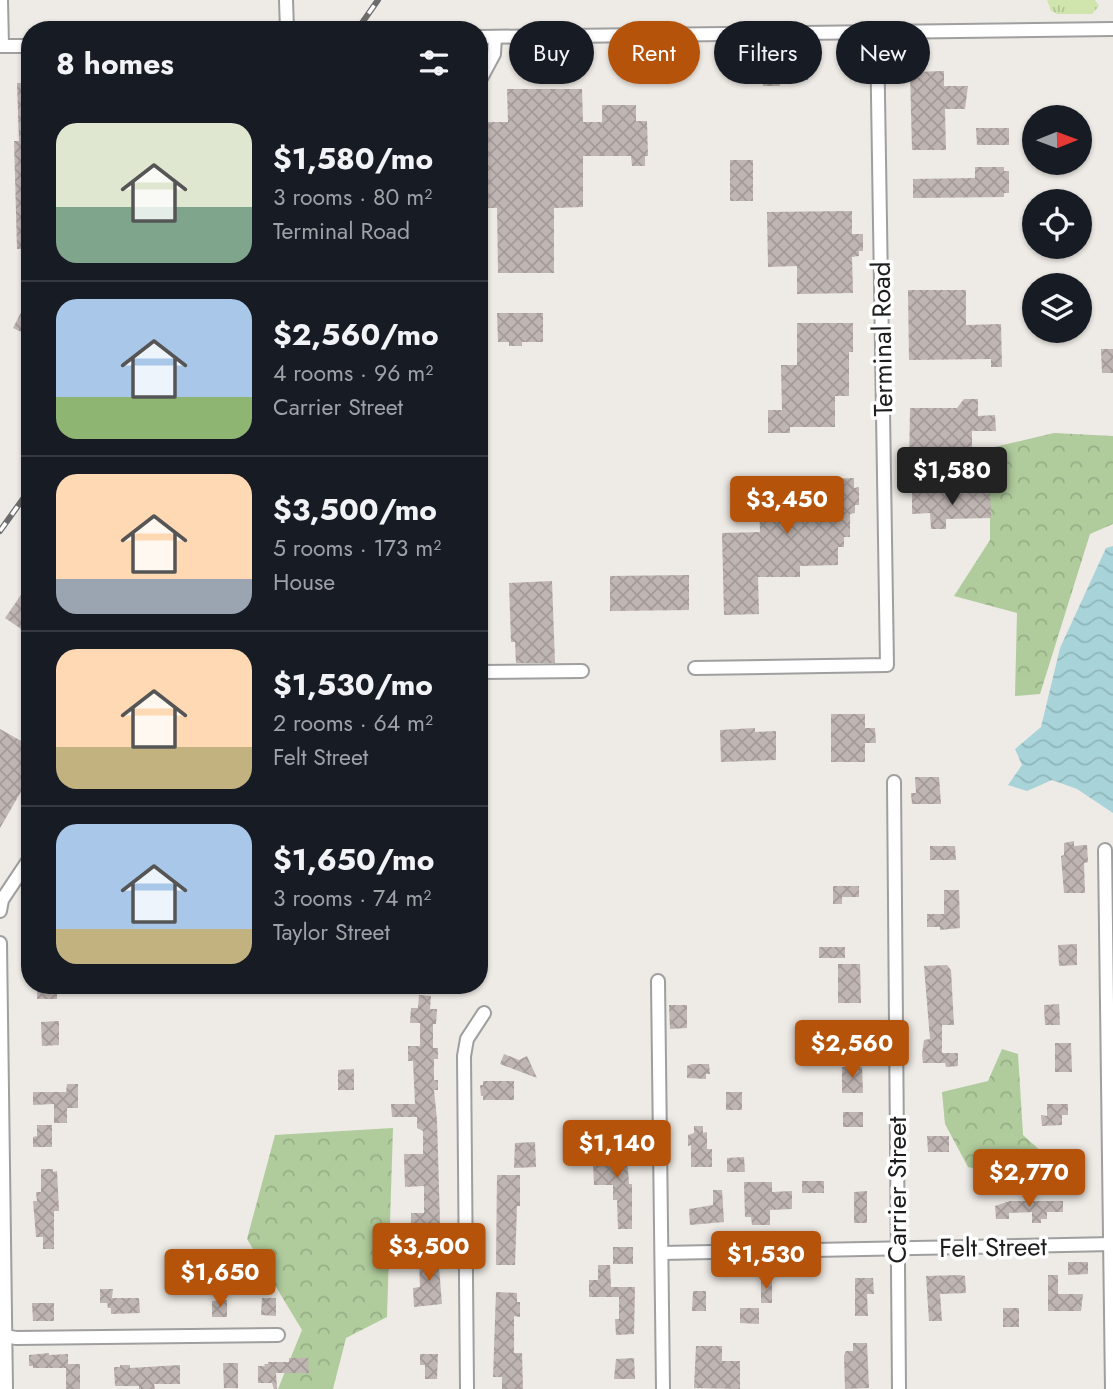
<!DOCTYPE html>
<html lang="en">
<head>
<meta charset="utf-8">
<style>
  body { margin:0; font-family:Jost,sans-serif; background:#20242c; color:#f1f3f6; height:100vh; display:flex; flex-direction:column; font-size:26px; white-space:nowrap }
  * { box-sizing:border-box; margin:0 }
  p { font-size:23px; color:#9ea1a6 }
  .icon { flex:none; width:38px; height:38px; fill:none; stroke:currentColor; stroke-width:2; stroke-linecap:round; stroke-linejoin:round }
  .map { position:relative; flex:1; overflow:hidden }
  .panel { position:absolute; left:21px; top:21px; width:467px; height:973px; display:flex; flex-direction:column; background:#171b24; border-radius:28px; box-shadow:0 2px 5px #0004 }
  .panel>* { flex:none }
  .guide { position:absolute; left:509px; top:21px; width:499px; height:63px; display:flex; gap:14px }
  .needle { width:46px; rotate:89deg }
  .tools { position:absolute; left:1022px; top:105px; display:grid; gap:14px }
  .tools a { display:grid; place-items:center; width:70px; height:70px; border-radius:50%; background:#171b24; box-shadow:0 2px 5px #0004; font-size:35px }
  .price { position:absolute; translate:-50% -60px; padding:0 16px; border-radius:7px; background:#b45309; color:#fff; font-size:23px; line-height:46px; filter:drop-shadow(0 2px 4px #0008) }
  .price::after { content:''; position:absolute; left:50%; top:42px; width:21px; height:16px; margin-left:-10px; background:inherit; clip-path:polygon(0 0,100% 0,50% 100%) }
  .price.current { background:#222; color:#fff }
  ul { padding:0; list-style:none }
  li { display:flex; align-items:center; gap:21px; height:175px; padding:0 35px }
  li+li { border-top:2px solid #363941 }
  li span { display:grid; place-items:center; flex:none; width:196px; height:140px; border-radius:21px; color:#555 }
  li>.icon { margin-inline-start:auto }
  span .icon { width:84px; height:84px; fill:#fffc; stroke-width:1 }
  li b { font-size:30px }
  h2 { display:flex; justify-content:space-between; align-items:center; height:84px; padding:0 35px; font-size:30px }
  .chip { padding:0 24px; border-radius:32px; background:#171b24; box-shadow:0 2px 5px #0004; font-size:24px; line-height:63px }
  .chip.current { background:#b45309; color:#fff }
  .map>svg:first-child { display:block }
  .grass { fill:url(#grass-tufts) }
  .forest { fill:url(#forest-crowns) }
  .water { fill:url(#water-waves) }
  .building { fill:url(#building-cross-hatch) }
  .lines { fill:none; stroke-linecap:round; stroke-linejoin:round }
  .minor-casing { stroke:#9f9f9f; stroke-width:16 }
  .minor { stroke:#fff; stroke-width:12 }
  .rail-casing { stroke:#6c6c6c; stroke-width:6 }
  .rail { stroke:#fff; stroke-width:3.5; stroke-dasharray:10; stroke-linecap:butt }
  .labels { text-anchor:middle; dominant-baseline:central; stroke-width:7; stroke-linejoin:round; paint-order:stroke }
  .street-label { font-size:26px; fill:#1e1e1e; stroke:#fff }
</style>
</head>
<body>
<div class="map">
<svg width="1113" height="1389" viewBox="0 0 1113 1389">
  <defs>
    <pattern id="grass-tufts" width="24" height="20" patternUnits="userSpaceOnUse" patternTransform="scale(1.75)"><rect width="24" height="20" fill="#d0e5ae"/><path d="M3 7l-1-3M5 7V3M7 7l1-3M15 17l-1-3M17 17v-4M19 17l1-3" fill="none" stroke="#b2c495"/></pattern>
    <pattern id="forest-crowns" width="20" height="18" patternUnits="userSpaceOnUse" patternTransform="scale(1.75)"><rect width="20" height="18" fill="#b0cb9c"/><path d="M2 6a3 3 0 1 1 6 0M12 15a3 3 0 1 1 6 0" fill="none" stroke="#97ae86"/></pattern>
    <pattern id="water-waves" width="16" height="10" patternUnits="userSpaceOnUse" patternTransform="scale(1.75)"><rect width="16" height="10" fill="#a8d4d9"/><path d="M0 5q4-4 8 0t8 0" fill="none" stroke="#90b6ba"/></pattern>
    <pattern id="building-cross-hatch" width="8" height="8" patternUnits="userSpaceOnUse" patternTransform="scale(1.75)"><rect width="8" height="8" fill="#bfb5b2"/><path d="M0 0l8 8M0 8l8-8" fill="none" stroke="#a49b99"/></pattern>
  </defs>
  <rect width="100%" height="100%" fill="#eeeae5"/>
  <!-- grass -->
  <path class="grass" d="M1047,0H1095L1099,6L1092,14H1057L1051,11Z"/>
  <!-- forest -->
  <g class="forest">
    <path d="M1054,433L1113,436V524L1090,534L1040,694L1015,696L1017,613L954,596L990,540V448Z"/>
    <path d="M1002,1049L1018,1054L1023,1135L1053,1162L1043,1184L968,1167L945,1124L942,1092L988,1081Z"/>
    <path d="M393,1128L387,1317L346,1338L333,1389H278L302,1330L247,1239L275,1135Z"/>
  </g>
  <!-- water -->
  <path class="water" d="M1113,546V813L1077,789L1052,780L1027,791L1008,785L1022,765L1015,749L1041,727L1060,648L1106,548Z"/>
  <!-- building -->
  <g class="building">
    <path d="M766,63H778L780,68L807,67L808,80L780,81V86H763V67H766Z"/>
    <path d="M944,71V86H968L965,109H945L946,150H912L910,72Z"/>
    <path d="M17,83H30V249H17L14,141H19Z"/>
    <path d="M507,89H582L583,122H602V105H636V121H647L648,156H645V166H632L631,156H583V207L554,208V273H498L497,208H485L484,122H508Z"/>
    <path d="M976,128H1009V145H977Z"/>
    <rect x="730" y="160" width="23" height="41"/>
    <path d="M975,167H1004V171H1009V193H1004V197L913,198V179L975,178Z"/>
    <path d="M852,211V234H863V251H859V256L852,257L853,293L797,294V266L768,267L767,212Z"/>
    <path d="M908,290H966V325L1001,324L1002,367H991V359L909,360Z"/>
    <path d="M30,295V336L13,328Z"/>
    <path d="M497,313H543V342H522V346H509V342H498Z"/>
    <path d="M797,323H853V352H849V396H835V427H790V433H768V410H782L781,365H797Z"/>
    <path d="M1101,349H1113V373H1102Z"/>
    <path d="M964,399H978V416L995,415L996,431H972V466L909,467L910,408H957Z"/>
    <path d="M854,478V488L859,487V505H855V513L850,514V537H844V547H838V565L800,566V577H758L759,614L724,615L722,533L760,532L758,481Z"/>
    <path d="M945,492V494L990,492L991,518L946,519V529H931L930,513L912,514V493Z"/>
    <path d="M689,575V610L610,611V576Z"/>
    <path d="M552,581L555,663H516L515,642H511L509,583Z"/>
    <path d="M30,582V635L5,618Z"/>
    <path d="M831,714H865V728H875L876,743H865V762H831Z"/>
    <path d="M755,728V732L776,731V760L721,762L720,730Z"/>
    <path d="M0,729L30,746V776L0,828Z"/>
    <path d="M915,777H939L941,804H912L911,793H916Z"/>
    <path d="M1074,841V846L1087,845L1088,862L1084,863L1085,893H1064L1061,856L1064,855V843Z"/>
    <path d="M930,846H955L956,860H930Z"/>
    <path d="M833,886H859V897H842V904H833Z"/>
    <path d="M944,890H959L960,928L940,930V927H927V914H944Z"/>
    <path d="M1077,944V965L1059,966L1058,945Z"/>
    <rect x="819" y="947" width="26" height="11"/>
    <path d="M838,964H860L861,1003H838Z"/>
    <path d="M947,965L951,970L954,1025H942V1053H958V1066L946,1067L945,1063H923L922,1055L924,1040L930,1039L924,966Z"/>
    <rect x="37" y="985" width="20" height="14"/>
    <path d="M419,995L431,996L430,1009H437L436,1024H433V1048H438V1059H434V1080H438V1090H434L437,1120L440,1223H424V1230H411V1213H424V1186L405,1187L404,1154H423V1131L417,1128V1117H392L391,1104H415L413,1061H408V1046H420V1023H410L411,1008H418Z"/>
    <path d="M1059,1004L1060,1025H1045L1044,1005Z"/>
    <path d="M669,1005H687V1028L670,1029Z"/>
    <path d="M59,1021V1045L42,1046L41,1022Z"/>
    <path d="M1055,1043H1071L1072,1072H1055Z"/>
    <path d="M504,1054L519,1060L527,1056L537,1078L500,1064Z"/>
    <path d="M692,1064H709L710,1074H706V1079L687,1078V1066Z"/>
    <path d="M842,1067H862L863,1093H842Z"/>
    <path d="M354,1069V1090H338V1070Z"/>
    <path d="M483,1081H514V1100H483V1096H481L480,1085H483Z"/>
    <path d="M67,1084H78V1108H67V1123H54V1104L33,1105V1092H66Z"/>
    <rect x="726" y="1092" width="16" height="18"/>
    <path d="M1047,1104H1068V1115H1062V1125L1042,1126L1041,1115L1047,1116Z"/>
    <rect x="843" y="1112" width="20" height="15"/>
    <path d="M37,1125H52V1147H33V1137L37,1136Z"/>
    <path d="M694,1126H703V1133L707,1132V1149H712V1167H691V1145L688,1146V1135L694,1133Z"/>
    <path d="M927,1136H949V1152H928Z"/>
    <path d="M616,1139V1143L630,1142L631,1157H627L629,1184H632V1229H618L617,1200H613V1185H594L593,1163L608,1162L607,1140Z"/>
    <path d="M535,1142L536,1167L514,1168L515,1143Z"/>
    <path d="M744,1157L745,1172H727V1158Z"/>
    <path d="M41,1169H53V1172L57,1171L59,1211H54V1249H43V1237H36L33,1201H37L36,1192H41Z"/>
    <path d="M497,1175H520V1206H517L515,1265H496Z"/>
    <rect x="802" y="1181" width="22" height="12"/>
    <path d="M744,1182H772V1192L792,1191V1209L770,1210V1225H752L751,1217H745Z"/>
    <path d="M713,1190H722L724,1222L690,1225L689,1209L713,1205Z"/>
    <path d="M867,1191V1223H854V1192Z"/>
    <path d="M1010,1201H1063V1212H1047V1219H1041V1223H1032V1212L1009,1213V1219H996L995,1206Z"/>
    <rect x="613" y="1247" width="20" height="17"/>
    <path d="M438,1255L442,1304L414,1307L413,1288L420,1287L419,1260H424L423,1256Z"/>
    <path d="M1068,1262H1088V1274L1068,1275Z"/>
    <path d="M598,1265H610L611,1287H635L634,1334L616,1335L615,1319H619V1297H589V1280H598Z"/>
    <path d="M230,1269H241V1274H265V1291L229,1290Z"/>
    <path d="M960,1275L965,1276L966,1293L940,1294L942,1321H929L926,1276Z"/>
    <path d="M1048,1275H1058V1294H1083L1081,1311H1048Z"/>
    <path d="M855,1278H873L874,1294H867L868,1316H855Z"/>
    <rect x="761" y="1279" width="11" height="24"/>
    <path d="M100,1289H113L112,1298H139L140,1313L111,1314V1308H108L107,1303H100Z"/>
    <path d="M693,1291H706V1311H692Z"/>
    <path d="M496,1292L517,1293V1302H520V1317L514,1316V1353H522L523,1389H502V1377H493Z"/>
    <path d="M262,1298H276V1316L261,1315Z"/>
    <path d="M227,1300V1317H212V1301Z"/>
    <path d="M32,1303H54V1321H33Z"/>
    <path d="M740,1308H759V1324L740,1323Z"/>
    <rect x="1003" y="1308" width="16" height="19"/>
    <path d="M853,1343H867L869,1388L845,1389L844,1356L846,1351H853Z"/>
    <path d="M696,1346H722V1361H740V1389L694,1388Z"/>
    <path d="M49,1353V1355L68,1354V1364H80V1389H66V1368H33V1366H29V1355Z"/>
    <path d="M420,1354H438L437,1379H425V1365H420Z"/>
    <path d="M289,1358H308L309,1373H276L277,1389H274L272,1383H258V1366H265L264,1364H268V1362H289Z"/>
    <path d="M634,1358L635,1379H614L616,1359Z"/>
    <path d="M223,1363H238V1388H224Z"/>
    <path d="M120,1365H130V1368L180,1365V1384H154L155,1389H139V1386H115L114,1367H120Z"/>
  </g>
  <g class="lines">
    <defs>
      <g id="minor">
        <path d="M1,0L2,46"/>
        <path d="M286,0L287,30"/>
        <path d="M480,37L1113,29"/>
        <path d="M0,46H30"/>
        <path d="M480,80L494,54L495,37"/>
        <path d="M695,668L887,665L877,33"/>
        <path d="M480,672L582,671"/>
        <path d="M894,782L899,1389"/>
        <path d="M1105,850L1112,1389"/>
        <path d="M0,911L2,900L30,858"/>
        <path d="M0,943L6,1389"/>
        <path d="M658,981L663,1389"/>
        <path d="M662,1253L1113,1244"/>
        <path d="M0,1335L16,1338L278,1335"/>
        <path d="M467,1389L464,1056L467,1039L484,1013"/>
      </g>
    </defs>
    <!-- minor casing -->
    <use href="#minor" class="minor-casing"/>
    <!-- minor -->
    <use href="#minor" class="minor"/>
    <defs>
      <g id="rail">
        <path d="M357,30L378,0"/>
        <path d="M0,531L30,489"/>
      </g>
    </defs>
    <!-- rail casing -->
    <use href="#rail" class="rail-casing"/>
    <!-- rail -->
    <use href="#rail" class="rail"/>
  </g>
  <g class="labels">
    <!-- street labels -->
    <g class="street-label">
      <text transform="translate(882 339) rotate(-91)">Terminal Road</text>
      <text transform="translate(897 1190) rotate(-90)">Carrier Street</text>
      <text transform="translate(993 1247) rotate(-1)">Felt Street</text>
    </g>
  </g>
</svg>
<div class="tools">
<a><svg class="needle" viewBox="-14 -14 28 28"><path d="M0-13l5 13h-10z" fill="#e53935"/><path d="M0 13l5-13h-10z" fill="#9ea1a6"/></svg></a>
<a><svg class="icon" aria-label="locate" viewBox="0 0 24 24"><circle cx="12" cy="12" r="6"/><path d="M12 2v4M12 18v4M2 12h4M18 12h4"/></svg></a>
<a><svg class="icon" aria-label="layers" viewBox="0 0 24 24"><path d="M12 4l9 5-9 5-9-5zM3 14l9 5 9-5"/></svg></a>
</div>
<b class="price current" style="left:952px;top:507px">$1,580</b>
<b class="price" style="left:787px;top:536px">$3,450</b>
<b class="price" style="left:852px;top:1080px">$2,560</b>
<b class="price" style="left:617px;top:1180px">$1,140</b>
<b class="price" style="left:1029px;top:1209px">$2,770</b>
<b class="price" style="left:429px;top:1283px">$3,500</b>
<b class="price" style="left:766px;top:1291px">$1,530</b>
<b class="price" style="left:220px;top:1309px">$1,650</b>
<div class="guide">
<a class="chip">Buy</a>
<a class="chip current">Rent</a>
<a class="chip">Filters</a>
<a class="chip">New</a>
</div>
<section class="panel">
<h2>8 homes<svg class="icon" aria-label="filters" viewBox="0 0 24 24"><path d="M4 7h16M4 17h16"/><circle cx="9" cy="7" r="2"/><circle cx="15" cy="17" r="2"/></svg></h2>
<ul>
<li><span style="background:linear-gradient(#dfe7d0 60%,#7fa58c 0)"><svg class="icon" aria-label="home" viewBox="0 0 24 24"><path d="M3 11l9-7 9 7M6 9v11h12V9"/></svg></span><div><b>$1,580/mo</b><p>3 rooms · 80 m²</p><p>Terminal Road</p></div></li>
<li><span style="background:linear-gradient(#a9c7e8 70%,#8fb573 0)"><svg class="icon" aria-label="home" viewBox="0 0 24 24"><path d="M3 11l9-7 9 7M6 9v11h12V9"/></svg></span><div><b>$2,560/mo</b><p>4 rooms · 96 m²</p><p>Carrier Street</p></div></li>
<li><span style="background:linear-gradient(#ffd9b3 75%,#9aa5b1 0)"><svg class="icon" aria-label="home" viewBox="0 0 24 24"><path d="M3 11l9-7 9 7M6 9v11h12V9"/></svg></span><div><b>$3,500/mo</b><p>5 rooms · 173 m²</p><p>House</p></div></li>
<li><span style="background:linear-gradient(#ffd9b3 70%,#c2b280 0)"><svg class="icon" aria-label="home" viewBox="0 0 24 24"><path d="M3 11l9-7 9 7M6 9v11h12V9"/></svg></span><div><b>$1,530/mo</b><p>2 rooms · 64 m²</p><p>Felt Street</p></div></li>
<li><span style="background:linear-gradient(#a9c7e8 75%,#c2b280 0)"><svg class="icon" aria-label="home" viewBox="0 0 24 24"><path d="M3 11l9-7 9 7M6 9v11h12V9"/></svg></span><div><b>$1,650/mo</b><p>3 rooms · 74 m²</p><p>Taylor Street</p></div></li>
</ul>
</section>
</div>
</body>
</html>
